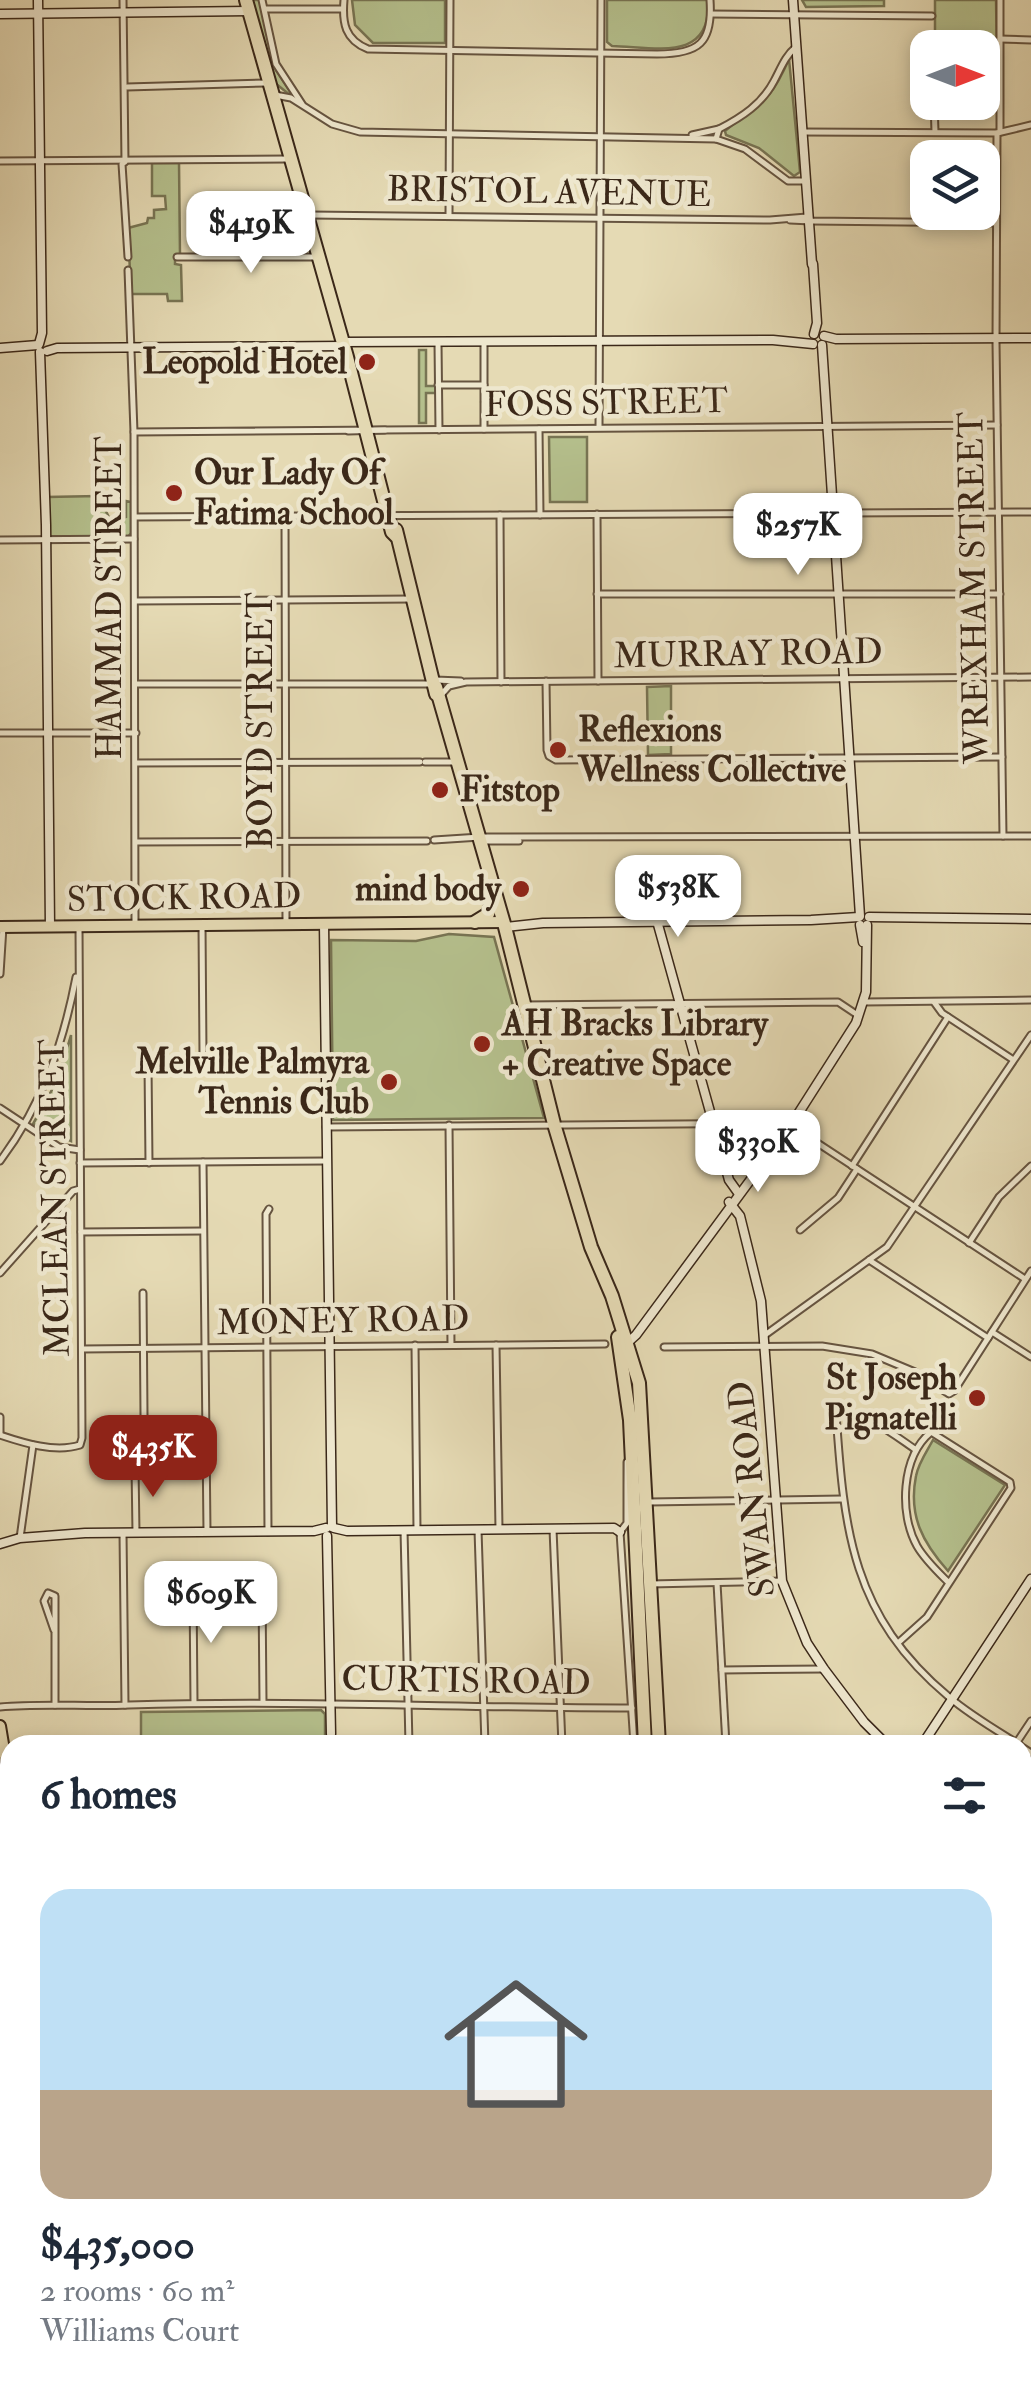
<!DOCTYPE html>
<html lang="en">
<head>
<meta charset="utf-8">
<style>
  body { margin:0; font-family:"IM FELL Double Pica",serif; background:#f6f6f7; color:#1f2937; height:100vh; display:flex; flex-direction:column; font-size:38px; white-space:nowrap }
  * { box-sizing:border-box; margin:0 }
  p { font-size:32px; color:#747a83 }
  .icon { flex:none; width:55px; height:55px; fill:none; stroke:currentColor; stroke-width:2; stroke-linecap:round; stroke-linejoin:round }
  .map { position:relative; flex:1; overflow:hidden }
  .drawer { position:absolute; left:0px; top:1735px; width:1032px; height:670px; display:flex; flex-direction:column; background:#fff; border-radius:30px 30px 0 0; box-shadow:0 5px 15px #0003 }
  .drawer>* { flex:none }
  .needle { width:65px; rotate:90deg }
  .fabs { position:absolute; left:910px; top:30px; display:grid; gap:20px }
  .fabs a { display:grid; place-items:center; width:90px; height:90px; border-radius:20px; background:#fff; box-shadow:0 5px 15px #0003; font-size:50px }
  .price { position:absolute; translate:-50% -85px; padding:0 22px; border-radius:20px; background:#fff; color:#222; font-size:32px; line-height:65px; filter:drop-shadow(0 2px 5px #0008) }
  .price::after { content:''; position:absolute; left:50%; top:60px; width:30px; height:22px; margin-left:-15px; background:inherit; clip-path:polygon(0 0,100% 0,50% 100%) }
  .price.selected { background:#8f2418; color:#fff }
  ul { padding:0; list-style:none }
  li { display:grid; align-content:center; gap:20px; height:530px; padding:0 40px }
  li+li { border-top:2px solid #e0e1e3 }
  li span { display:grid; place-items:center; height:310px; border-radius:30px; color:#555 }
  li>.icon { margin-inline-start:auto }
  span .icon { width:180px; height:180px; fill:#fffc; stroke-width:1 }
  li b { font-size:42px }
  h2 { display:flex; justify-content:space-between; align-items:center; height:120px; padding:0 40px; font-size:42px }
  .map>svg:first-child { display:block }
  .green { fill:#b5c08d; stroke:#787453; stroke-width:2.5 }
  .water { fill:#96bbac; stroke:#728071; stroke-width:2.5 }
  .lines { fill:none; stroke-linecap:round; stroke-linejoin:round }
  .street-casing { stroke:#665440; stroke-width:9 }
  .secondary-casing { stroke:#3b2819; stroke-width:11 }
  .primary-casing { stroke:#3b2819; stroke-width:14 }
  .highway-casing { stroke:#3b2819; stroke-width:16 }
  .street { stroke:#eee7ce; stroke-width:5 }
  .secondary { stroke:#eee7ce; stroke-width:8 }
  .primary { stroke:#e5dab4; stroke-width:10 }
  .highway { stroke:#e5dab4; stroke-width:12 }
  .poi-dot { fill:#8f2418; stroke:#eee7ce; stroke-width:4 }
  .labels { text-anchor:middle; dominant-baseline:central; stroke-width:9; stroke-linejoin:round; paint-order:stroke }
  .street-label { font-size:35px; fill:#3b2819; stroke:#eee7ce }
  .poi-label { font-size:35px; font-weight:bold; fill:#3b2819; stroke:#eee7ce; text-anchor:end }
</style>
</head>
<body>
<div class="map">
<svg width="1031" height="2405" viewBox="0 0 1031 2405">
  <rect width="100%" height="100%" fill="#e5dab4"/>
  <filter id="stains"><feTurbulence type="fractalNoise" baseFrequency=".002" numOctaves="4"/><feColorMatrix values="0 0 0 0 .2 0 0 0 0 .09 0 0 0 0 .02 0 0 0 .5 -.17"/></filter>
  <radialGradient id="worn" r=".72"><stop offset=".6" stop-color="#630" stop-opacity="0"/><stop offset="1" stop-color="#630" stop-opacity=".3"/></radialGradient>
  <!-- green -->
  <g class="green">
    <path d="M252,0H260L276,70L295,99L275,83Z"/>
    <path d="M352,0H445V43H373L355,25Z"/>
    <path d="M607,0H708C712,63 655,47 612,46L607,42Z"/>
    <path d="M802,0H884V6L806,7Z"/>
    <path d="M935,0H996L997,58L983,59L982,48L935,47Z"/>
    <path d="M789,59L800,172L794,176L759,148L726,135L725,131C760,101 768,107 789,59Z"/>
    <path d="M152,163H179L180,255L175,256V264L181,265L182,301H168L167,294H131L128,228L147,223L148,218H154V210L166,209L165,196H152Z"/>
    <path d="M419,350H426V386H436V393H426V423H419Z"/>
    <path d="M549,437H587V502H550Z"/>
    <path d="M98,496L112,523L126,517V501L131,502V533L128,537L104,538V534H92V538L48,536L47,497Z"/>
    <path d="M671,686V754L648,755L647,687Z"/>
    <path d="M449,934L494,937L544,1118L333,1120L331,940L416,941Z"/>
    <path d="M71,1035V1141L33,1124L58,1079Z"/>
    <path d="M933,1440L1005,1485L948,1571C923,1543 908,1516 916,1476C918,1464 927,1451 933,1440Z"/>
    <path d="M321,1710L325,1714V1745H141V1712Z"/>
    <path d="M1023,1753L1031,1759V1887L1023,1888Z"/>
    <path d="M776,2395H922L927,2405H779Z"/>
  </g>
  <!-- water -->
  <path class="water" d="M1023,2120H1031V2405H927L922,2395H1022Z"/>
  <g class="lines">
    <defs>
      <g id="street">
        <path d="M123,0L125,162L122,164L128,257"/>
        <path d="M262,0L276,64L302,104"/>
        <path d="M344,0C342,23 345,40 368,49L657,54C699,54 713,43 710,0"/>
        <path d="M1000,0V132"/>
        <path d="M265,9H342"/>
        <path d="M711,14L932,16"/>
        <path d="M1000,39L1031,40"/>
        <path d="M127,87L266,83"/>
        <path d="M275,95L291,98L332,124L360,132L716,139L745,149L788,181H806"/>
        <path d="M934,102L935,132"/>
        <path d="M803,132L997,133L1031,125"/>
        <path d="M997,133L996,342L1003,836"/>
        <path d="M692,135L719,129"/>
        <path d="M716,139L719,129C742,117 762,104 774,81C781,68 785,56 796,47"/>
        <path d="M0,161L287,159"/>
        <path d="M310,215L770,220L807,217L811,221L996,223"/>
        <path d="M449,215L450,0"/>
        <path d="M790,220L811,221"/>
        <path d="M177,257H319"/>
        <path d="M128,270L134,432L135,923"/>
        <path d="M438,343L439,430"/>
        <path d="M484,343V401"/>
        <path d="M438,385H484"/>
        <path d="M484,403V429"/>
        <path d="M599,427L601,0"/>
        <path d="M539,429L540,515"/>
        <path d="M348,431L385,430"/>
        <path d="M134,432L997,425"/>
        <path d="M597,514L598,681"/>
        <path d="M500,515L501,682"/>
        <path d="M135,517L1031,512"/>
        <path d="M285,517L286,924"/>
        <path d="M0,540L134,539"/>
        <path d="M597,594H1000"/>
        <path d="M135,601L412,599"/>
        <path d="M435,680L461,681"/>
        <path d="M546,681L547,750L549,756L556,760L1002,757"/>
        <path d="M135,684H432"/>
        <path d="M441,695L449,686L466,682L1031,677"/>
        <path d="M0,733H136"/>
        <path d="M425,762H456"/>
        <path d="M136,763L420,762"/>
        <path d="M434,840L480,837L1031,836"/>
        <path d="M480,841H519"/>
        <path d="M136,842L427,841"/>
        <path d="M0,974L3,927"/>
        <path d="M864,1002L1031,1000"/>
        <path d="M934,1002L942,1013L1012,1059"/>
        <path d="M525,1005L838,1002L856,1014"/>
        <path d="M0,1108L59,1147L80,1150"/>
        <path d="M449,1125L451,1345"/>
        <path d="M326,1127L787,1123L1025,1279"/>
        <path d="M0,1161C42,1105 63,1045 76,977"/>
        <path d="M203,1162L207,1532"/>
        <path d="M80,1163L327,1161"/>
        <path d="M149,1163L148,1065L197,1062L203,1055L202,925"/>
        <path d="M852,1166L948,1017"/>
        <path d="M800,1230L838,1198L857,1169"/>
        <path d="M81,1232L203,1231"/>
        <path d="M969,1243L999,1197L1031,1166"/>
        <path d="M869,1260L988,1338"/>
        <path d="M0,1273L73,1191L80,1189"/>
        <path d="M143,1293L144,1415"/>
        <path d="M992,1332L1031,1357"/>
        <path d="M765,1335L887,1247L1031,1035"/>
        <path d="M415,1345L417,1530"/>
        <path d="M496,1345L499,1529"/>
        <path d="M664,1347L822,1346L872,1354L915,1372L949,1394L954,1391L1031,1271"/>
        <path d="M82,1349L605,1344"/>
        <path d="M0,1417V1434"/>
        <path d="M0,1435C24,1443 55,1453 80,1445L82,1438L79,927"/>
        <path d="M916,1450C890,1432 868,1413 836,1413C844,1531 852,1616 949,1697C970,1715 996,1730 1020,1745"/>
        <path d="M627,1462V1523L620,1532L634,1745"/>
        <path d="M135,1466L136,1533"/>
        <path d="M649,1502L842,1499"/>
        <path d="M553,1529L562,1745"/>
        <path d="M404,1530L409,1745"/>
        <path d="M478,1530L485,1745"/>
        <path d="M268,1532L266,1214L269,1209"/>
        <path d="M123,1533L125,1705"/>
        <path d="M20,1538L33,1445"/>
        <path d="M717,1583L726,1745"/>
        <path d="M650,1584L782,1581"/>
        <path d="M193,1589L194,1703"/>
        <path d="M262,1591L263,1702"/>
        <path d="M54,1630L44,1601L48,1593L55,1596V1705"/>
        <path d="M898,1643L927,1617L1011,1488L1010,1482L931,1432C901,1457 899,1514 917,1546C925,1560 938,1572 949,1583"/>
        <path d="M722,1670L824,1669"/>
        <path d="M0,1707C43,1703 87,1707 129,1705C297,1700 464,1708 632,1708"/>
        <path d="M1017,1742L1031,1721"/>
        <path d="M1022,1747L1031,1753"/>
        <path d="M0,1813L2,1892"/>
        <path d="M1022,1895L1031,1894"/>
        <path d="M0,1978L10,1977"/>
        <path d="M1022,1980L1031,1979"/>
        <path d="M0,2063L10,2062"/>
        <path d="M0,2141H10"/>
        <path d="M0,2219L10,2218"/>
        <path d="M476,2395V2405"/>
        <path d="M653,2395L654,2405"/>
        <path d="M735,2405L756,2400"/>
      </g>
      <g id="secondary">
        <path d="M38,0L42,333L39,344"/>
        <path d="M793,0L812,264"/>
        <path d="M0,14L249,11"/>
        <path d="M813,264L817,323L814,334"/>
        <path d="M824,336L836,339L1031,338"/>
        <path d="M343,342L773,340L813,344"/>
        <path d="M822,345L860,916"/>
        <path d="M0,348L38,345"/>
        <path d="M47,351L57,348L344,346"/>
        <path d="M40,352L46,525L50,927"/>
        <path d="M869,917L1031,919"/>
        <path d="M657,921L729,1180L739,1194"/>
        <path d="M324,924L332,1527"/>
        <path d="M860,925L863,942"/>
        <path d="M505,927L543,923L811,920L859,917"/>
        <path d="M729,1202L740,1216L761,1301L782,1581L807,1643L824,1669L864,1722L887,1745"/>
        <path d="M626,1344L636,1335L791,1125L856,1023L866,992L867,925"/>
        <path d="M334,1528L347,1531L614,1528L620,1532"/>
        <path d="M327,1536L331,1734"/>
        <path d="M0,1544L20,1538L85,1533L314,1531L326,1528"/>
        <path d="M922,1745L1031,1579"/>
        <path d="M0,1892H10"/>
        <path d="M1022,2061H1031"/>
        <path d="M339,2395V2405"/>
        <path d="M546,2395V2405"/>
      </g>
      <g id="primary">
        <path d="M0,927L504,922"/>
        <path d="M0,1726L10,1786"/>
        <path d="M0,2350L10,2349"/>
        <path d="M70,2405V2395"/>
      </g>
      <g id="highway">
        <path d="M246,0L347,357L392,532L396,536"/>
        <path d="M396,530L436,694"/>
        <path d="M436,687L505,927L554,1124L591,1247L612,1296L639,1383L659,1745"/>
        <path d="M475,922L488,914L491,906"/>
        <path d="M618,1337L630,1420L645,1745"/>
        <path d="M759,2395L761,2405"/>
      </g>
    </defs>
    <!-- street casing -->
    <use href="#street" class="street-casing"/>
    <!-- secondary casing -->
    <use href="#secondary" class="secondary-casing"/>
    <!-- primary casing -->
    <use href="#primary" class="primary-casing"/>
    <!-- highway casing -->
    <use href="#highway" class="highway-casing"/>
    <!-- street -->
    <use href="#street" class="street"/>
    <!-- secondary -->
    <use href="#secondary" class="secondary"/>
    <!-- primary -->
    <use href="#primary" class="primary"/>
    <!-- highway -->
    <use href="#highway" class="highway"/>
  </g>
  <!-- markers -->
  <g class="poi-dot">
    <circle cx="367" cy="362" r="10"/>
    <circle cx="174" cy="493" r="10"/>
    <circle cx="558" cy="750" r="10"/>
    <circle cx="440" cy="790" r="10"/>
    <circle cx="521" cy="889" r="10"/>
    <circle cx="482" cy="1044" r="10"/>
    <circle cx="389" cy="1082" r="10"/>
    <circle cx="977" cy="1398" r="10"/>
  </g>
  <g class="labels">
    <!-- street labels -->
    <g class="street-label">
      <text transform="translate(549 192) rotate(1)">BRISTOL AVENUE</text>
      <text transform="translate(606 403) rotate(-1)">FOSS STREET</text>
      <text transform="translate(974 588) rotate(-91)">WREXHAM STREET</text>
      <text transform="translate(110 598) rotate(-90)">HAMMAD STREET</text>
      <text transform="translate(748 654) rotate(-1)">MURRAY ROAD</text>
      <text transform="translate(261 721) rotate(-90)">BOYD STREET</text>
      <text transform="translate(184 898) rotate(-1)">STOCK ROAD</text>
      <text transform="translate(55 1198) rotate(-91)">MCLEAN STREET</text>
      <text transform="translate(343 1321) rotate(-1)">MONEY ROAD</text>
      <text transform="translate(752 1489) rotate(-96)">SWAN ROAD</text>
      <text transform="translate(466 1681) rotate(1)">CURTIS ROAD</text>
    </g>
    <!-- poi labels -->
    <g class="poi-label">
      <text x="347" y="362">Leopold Hotel</text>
      <text x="194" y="473" text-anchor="start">Our Lady Of<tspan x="194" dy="40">Fatima School</tspan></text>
      <text x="578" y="730" text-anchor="start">Reflexions<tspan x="578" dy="40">Wellness Collective</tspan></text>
      <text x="460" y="790" text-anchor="start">Fitstop</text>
      <text x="501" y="889">mind body</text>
      <text x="502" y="1024" text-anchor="start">AH Bracks Library<tspan x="502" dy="40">+ Creative Space</tspan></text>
      <text x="369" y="1062">Melville Palmyra<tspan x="369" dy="40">Tennis Club</tspan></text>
      <text x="957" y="1378">St Joseph<tspan x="957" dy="40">Pignatelli</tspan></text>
    </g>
  </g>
  <rect width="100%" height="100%" filter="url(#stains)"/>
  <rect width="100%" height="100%" fill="url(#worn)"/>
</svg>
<div class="fabs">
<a><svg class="needle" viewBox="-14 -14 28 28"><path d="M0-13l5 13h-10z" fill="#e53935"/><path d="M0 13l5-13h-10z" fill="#747a83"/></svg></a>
<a><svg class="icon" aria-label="layers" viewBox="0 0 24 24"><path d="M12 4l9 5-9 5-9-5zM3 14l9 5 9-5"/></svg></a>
</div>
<b class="price" style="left:251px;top:276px">$419K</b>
<b class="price" style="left:798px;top:578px">$257K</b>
<b class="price" style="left:678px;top:940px">$538K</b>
<b class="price" style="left:758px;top:1195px">$330K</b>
<b class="price selected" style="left:153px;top:1500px">$435K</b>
<b class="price" style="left:211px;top:1646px">$609K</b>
<section class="drawer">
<h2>6 homes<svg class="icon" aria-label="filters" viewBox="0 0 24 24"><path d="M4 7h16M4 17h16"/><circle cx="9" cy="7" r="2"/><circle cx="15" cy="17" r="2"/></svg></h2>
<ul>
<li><span style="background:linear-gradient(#bfe0f5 65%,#b9a48a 0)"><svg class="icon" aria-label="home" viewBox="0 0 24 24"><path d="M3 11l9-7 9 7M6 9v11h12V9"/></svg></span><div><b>$435,000</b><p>2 rooms · 60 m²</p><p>Williams Court</p></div></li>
</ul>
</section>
</div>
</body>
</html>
